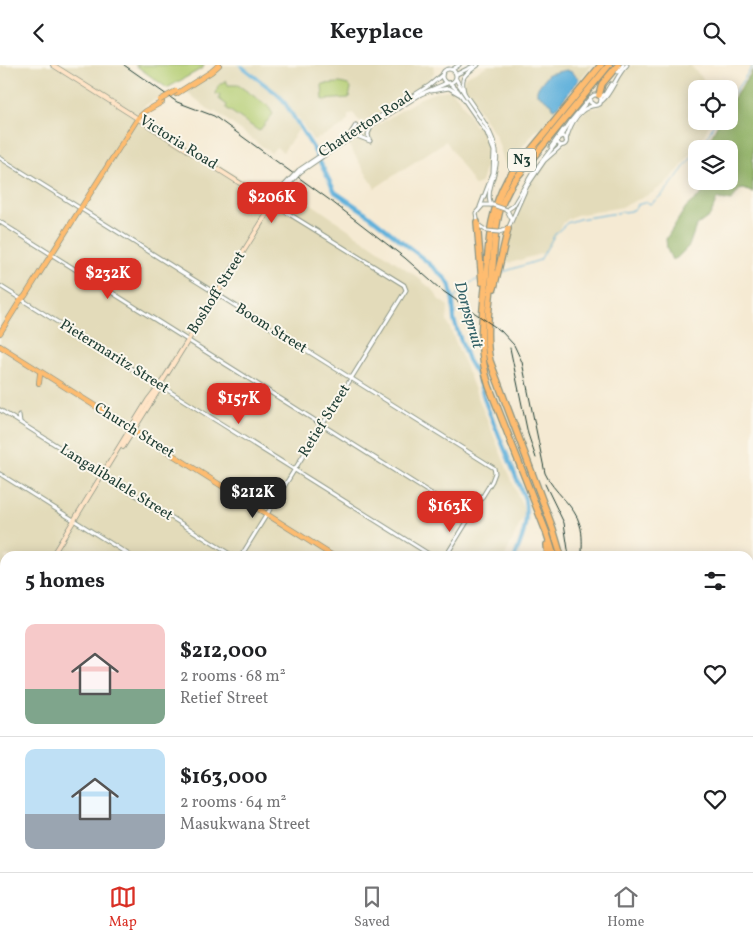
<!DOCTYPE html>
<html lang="en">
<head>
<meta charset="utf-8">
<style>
  body { margin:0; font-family:Vollkorn,serif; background:#f6f6f6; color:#202124; height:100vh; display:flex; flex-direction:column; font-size:19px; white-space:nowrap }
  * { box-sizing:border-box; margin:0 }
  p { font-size:16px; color:#757577 }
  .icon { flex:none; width:28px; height:28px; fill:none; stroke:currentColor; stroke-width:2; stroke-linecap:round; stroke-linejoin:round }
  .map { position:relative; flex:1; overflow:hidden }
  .panel { position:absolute; left:0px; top:486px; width:754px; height:321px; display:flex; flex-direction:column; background:#fff; border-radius:15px 15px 0 0; box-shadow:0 2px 12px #0003 }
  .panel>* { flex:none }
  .fabs { position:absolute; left:688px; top:15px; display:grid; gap:10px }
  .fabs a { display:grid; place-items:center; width:50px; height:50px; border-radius:10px; background:#fff; box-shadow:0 2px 12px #0003; font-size:25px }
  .price { position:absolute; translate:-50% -42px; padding:0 11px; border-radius:10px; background:#d93025; color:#fff; font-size:16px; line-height:32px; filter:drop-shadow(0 1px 2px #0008) }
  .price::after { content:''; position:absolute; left:50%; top:30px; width:15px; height:11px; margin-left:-8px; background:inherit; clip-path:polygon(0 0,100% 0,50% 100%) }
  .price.current { background:#222; color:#fff }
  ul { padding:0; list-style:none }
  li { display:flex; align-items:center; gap:15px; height:125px; padding:0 25px }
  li+li { border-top:1px solid #e0e0e0 }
  li span { display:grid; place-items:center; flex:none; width:140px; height:100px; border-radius:10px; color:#555 }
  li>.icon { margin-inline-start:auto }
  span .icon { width:60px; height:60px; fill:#fffc; stroke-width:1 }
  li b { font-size:21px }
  h2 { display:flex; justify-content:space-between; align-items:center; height:60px; padding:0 25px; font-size:21px }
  header { display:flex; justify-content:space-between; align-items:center; height:65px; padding:0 25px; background:#fff; font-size:22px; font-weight:700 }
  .menu { display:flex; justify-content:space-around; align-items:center; height:70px; border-top:1px solid #e0e0e0; background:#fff; font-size:14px; color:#757577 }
  .menu a { display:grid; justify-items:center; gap:2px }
  .menu .current { color:#d93025 }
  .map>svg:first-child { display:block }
  .built { fill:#e3dbba }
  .industrial { fill:#c6c5b8 }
  .green { fill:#b4cd73; stroke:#6a8554 }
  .forest { fill:#8fb065; stroke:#57764c }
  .water { fill:#60b1db; stroke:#407788 }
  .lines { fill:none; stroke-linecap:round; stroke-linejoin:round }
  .stream { stroke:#60b1db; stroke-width:1 }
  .river { stroke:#60b1db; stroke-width:4 }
  .tertiary-casing { stroke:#8a9484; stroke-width:5 }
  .secondary-casing { stroke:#8a9484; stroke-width:5.5 }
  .primary-casing { stroke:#8a9484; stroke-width:6 }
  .motorway-casing { stroke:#8a9484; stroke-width:8 }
  .tertiary { stroke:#fff; stroke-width:3 }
  .secondary { stroke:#ffe4c6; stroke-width:4 }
  .primary { stroke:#febc70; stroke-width:4.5 }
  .motorway { stroke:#febc70; stroke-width:5.5 }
  .rail { stroke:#1f3d34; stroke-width:1 }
  .tertiary-bridge-casing { stroke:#8a9484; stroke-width:5; stroke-linecap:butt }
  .primary-bridge-casing { stroke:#8a9484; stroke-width:6; stroke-linecap:butt }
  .tertiary-bridge { stroke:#fff; stroke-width:3 }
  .primary-bridge { stroke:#febc70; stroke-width:4.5 }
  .labels { text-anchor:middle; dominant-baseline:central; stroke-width:4; stroke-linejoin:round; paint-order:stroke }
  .shield { fill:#fbf7ec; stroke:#61756b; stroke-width:1 }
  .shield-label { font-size:14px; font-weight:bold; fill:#1f3d34 }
  .street-label { font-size:15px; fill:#1f3d34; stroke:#fbf7ec }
  .water-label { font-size:16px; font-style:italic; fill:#326066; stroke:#fbf7ec }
</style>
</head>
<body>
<header><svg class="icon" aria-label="back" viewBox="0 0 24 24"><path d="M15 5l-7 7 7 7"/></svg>Keyplace<svg class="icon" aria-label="search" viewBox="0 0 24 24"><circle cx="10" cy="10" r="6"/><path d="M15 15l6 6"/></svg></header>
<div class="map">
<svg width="753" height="807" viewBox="0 0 753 807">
  <rect width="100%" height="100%" fill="#fbf7ec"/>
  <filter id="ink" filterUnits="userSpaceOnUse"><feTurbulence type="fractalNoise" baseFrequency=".02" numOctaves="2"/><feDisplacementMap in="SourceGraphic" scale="10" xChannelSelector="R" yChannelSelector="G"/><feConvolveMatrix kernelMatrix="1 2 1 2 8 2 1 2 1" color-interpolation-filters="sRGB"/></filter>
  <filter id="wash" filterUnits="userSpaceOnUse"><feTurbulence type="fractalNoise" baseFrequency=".0096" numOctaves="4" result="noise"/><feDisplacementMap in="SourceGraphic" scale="20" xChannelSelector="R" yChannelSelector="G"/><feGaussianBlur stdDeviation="1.12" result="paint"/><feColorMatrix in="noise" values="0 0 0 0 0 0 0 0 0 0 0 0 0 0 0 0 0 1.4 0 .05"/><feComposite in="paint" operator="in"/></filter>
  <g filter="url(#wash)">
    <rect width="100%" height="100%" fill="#f5ead3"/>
    <!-- built -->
    <g class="built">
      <path d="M0,0H126L164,30L147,39L136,49L278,137L287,122L416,211L435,227L438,234L448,241L447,256L525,448L505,491H5V594L0,591Z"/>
      <path d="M225,0H433L434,7L433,10L420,22L365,57L359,56L353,48L348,50V55L341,62L332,67L313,75L297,51L292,54L299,64L283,87L276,82L271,88L215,46L213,48L186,26L188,21Z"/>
      <path d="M489,0H592L541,64H537L506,102L496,71L463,21L465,12Z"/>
      <path d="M632,0H690L713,24H696V56H710L706,67L680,103L666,118L652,128L622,142L576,150L568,154L561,160L550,180L543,188L510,198L503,196L526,127L533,115L548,93L571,74L569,67L580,51L587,44L599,42L610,28L618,14Z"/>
      <path d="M448,25L452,26L462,38L475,61L479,62L487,73L489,90L481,117L475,121L446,76L375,123L348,79L419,34L436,27Z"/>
      <path d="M202,803H295L294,807H207Z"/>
    </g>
    <!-- industrial -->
    <path class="industrial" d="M419,802L584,803L581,807H416Z"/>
    <!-- green -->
    <g class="green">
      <path d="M135,0H204L203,3L167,23Z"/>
      <path d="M226,15L228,20H238L268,41L273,49L259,66L226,43L227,40L219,34L220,30L216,29L218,21Z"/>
      <path d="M340,18L348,20L351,23L349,33L323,35L322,19Z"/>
      <path d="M0,698H5V770L0,773Z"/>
      <path d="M5,796V802L63,803L55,807H0V799Z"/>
    </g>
    <!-- forest -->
    <path class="forest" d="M753,5V128L744,124L739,125C727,142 734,134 717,134L710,151L696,161L689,181L677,193L672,195L667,184L666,174L686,142L705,126L709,116H729V84H711L712,77L710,74L719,56H729V40Z"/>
    <!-- water -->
    <path class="water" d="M566,5L572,7L579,14L557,43L553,44L552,39L537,29V24L548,9Z"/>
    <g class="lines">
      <!-- stream -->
      <g class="stream">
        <path d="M239,0L242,2"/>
        <path d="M729,35L753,1"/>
        <path d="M700,84L705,78L715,56"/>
        <path d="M500,208L540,195L555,169L567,158L579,154L630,146L635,144L637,140L647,137L650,139C671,126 680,104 696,88"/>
        <path d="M453,237C459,224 466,219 479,214"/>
      </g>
      <!-- river -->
      <g class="river">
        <path d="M242,2L276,28L283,35L313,83L335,127L366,148L425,195L446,214L450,221L453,237L454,255L459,270L468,295L477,310L486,339L525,434C528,458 524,469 515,491"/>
        <path d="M0,690H5"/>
        <path d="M86,807L91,802"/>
        <path d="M304,807L305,802"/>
      </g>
    </g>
  </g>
  <g filter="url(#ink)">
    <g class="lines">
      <defs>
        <g id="tertiary">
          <circle cx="449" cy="11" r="7"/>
          <path d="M453,4L459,0"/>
          <path d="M618,7L623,0"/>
          <path d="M457,9L473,1"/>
          <path d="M456,14C468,38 491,59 496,86C500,106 484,124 491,140"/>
          <path d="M450,18L458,26L487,68L494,86L493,108L480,142"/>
          <path d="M431,26L449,23L459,29"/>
          <path d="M464,27C460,10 465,10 478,0"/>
          <path d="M601,32L605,29L611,19"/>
          <path d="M602,36C613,26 616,10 627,0"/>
          <path d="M351,68L356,60"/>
          <path d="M357,71L370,76"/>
          <circle cx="562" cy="76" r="4.5"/>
          <path d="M560,72L571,56L590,33"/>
          <path d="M369,74L368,69L371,62"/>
          <path d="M566,75C569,63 576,47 589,42C593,40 596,41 600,39L601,34L599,30H594L590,33V37L594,40"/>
          <path d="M551,82L563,65"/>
          <path d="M0,93L494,403L495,408L492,416L446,491"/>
          <path d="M299,105L360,64L430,20L442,10"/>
          <path d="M300,107L332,85L421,29L447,18"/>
          <path d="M273,139V136L282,123"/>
          <path d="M274,139L284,125"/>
          <path d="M511,153L507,145L513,141L532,109L557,77"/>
          <path d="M0,157L470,453"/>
          <path d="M487,166L478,160L476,148L483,140H492"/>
          <path d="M499,167L508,164L527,121L544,96L561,81"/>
          <path d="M0,221L158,320"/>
          <path d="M161,321L432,491"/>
          <path d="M0,345L233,491"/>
          <path d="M19,350L20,357"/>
          <path d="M0,409L131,491"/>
          <path d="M241,491L406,225L404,220L273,139"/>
          <path d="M524,802L531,807"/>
        </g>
        <g id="secondary">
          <path d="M123,382L161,321V318"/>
          <path d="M52,491L148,335L162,317L273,139L53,0"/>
          <path d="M0,574L5,566"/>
          <path d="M220,807L223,802"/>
        </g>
        <g id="primary">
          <path d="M176,29L211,7L219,0"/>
          <path d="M0,268L20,236L25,231L138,53L146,46L162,37"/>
          <path d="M0,281L333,491"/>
          <path d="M39,318L40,309"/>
          <path d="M749,722H753"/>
          <path d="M749,726H753"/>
        </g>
        <g id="motorway">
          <path d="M599,30L602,19L618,0"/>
          <path d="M477,157L482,217"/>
          <path d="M494,223L508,164"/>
          <path d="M547,480L548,491"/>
          <path d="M554,491L547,469L489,321C477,284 482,252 486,214C489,176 489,148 508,113L601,0"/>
          <path d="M561,491L553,464L490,296C484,268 490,239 492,211C494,189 494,166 500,145C503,135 508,126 513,117L609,0"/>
          <path d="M405,807L408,802"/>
          <path d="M410,807L413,802"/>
        </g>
      </defs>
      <!-- tertiary casing -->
      <use href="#tertiary" class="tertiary-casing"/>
      <!-- secondary casing -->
      <use href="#secondary" class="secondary-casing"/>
      <!-- primary casing -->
      <use href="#primary" class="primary-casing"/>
      <!-- motorway casing -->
      <use href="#motorway" class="motorway-casing"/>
      <!-- tertiary -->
      <use href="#tertiary" class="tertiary"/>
      <!-- secondary -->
      <use href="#secondary" class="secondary"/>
      <!-- primary -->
      <use href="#primary" class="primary"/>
      <!-- motorway -->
      <use href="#motorway" class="motorway"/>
      <!-- rail -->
      <g class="rail">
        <path d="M124,0L177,37L214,51L331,136L405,193L440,224L501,266L514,280L522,297L545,408C553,427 575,440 580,460C583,469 582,481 582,491"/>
        <path d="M510,283L528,369L536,393"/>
        <path d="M545,419L564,458L569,491"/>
        <path d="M749,618L753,619"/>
        <path d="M497,807L500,802"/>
      </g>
      <defs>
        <g id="tertiary-bridge">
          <path d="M282,123L299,105"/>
          <path d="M284,125L300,107"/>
          <path d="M493,140L507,145"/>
          <path d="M487,166L499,167"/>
        </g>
        <path id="primary-bridge" d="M160,35L176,26"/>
      </defs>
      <!-- tertiary-bridge casing -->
      <use href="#tertiary-bridge" class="tertiary-bridge-casing"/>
      <!-- primary-bridge casing -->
      <use href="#primary-bridge" class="primary-bridge-casing"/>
      <!-- tertiary-bridge -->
      <use href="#tertiary-bridge" class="tertiary-bridge"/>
      <!-- primary-bridge -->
      <use href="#primary-bridge" class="primary-bridge"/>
    </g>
  </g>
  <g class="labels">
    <!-- shield labels -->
    <rect class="shield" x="508" y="83.5" width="28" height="23" rx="4"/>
    <g class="shield-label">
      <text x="522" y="95">N3</text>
    </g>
    <!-- street labels -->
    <g class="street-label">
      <text transform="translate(366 60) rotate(-33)">Chatterton Road</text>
      <text transform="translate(178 78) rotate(32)">Victoria Road</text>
      <text transform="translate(217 228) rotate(-58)">Boshoff Street</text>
      <text transform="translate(271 264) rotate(32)">Boom Street</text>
      <text transform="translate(114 292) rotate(32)">Pietermaritz Street</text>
      <text transform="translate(325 356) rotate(-58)">Retief Street</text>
      <text transform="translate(134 366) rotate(32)">Church Street</text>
      <text transform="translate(116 418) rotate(32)">Langalibalele Street</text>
    </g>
    <!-- water labels -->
    <g class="water-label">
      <text transform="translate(468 250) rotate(74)">Dorpspruit</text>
    </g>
  </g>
</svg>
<div class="fabs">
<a><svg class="icon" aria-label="locate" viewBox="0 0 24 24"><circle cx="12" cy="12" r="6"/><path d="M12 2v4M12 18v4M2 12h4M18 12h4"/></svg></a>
<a><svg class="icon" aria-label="layers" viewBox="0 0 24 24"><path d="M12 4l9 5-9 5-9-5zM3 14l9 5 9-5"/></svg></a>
</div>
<b class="price" style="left:272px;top:159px">$206K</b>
<b class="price" style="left:108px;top:235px">$232K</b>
<b class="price" style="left:239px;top:360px">$157K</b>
<b class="price current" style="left:253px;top:454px">$212K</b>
<b class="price" style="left:450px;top:468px">$163K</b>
<section class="panel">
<h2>5 homes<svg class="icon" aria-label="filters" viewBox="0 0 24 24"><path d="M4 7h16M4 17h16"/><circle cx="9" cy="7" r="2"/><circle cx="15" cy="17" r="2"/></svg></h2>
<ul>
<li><span style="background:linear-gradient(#f6c9c9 65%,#7fa58c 0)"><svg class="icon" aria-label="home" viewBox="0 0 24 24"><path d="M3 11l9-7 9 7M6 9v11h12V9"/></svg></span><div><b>$212,000</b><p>2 rooms · 68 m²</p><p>Retief Street</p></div><svg class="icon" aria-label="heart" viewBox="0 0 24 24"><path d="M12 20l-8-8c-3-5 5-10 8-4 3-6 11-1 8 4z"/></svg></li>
<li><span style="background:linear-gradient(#bfe0f5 65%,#9aa5b1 0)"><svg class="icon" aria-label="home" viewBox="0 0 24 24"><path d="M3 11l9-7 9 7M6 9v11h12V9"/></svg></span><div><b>$163,000</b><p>2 rooms · 64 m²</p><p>Masukwana Street</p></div><svg class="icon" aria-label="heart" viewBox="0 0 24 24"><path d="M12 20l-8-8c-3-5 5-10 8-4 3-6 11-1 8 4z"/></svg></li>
</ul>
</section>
</div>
<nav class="menu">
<a class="current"><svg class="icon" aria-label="map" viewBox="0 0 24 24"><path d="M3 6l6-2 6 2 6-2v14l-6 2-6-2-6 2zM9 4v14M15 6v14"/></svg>Map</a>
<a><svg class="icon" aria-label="saved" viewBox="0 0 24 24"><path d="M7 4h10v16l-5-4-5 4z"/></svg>Saved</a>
<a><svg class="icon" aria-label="home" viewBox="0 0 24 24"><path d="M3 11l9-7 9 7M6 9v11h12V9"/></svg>Home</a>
</nav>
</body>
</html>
